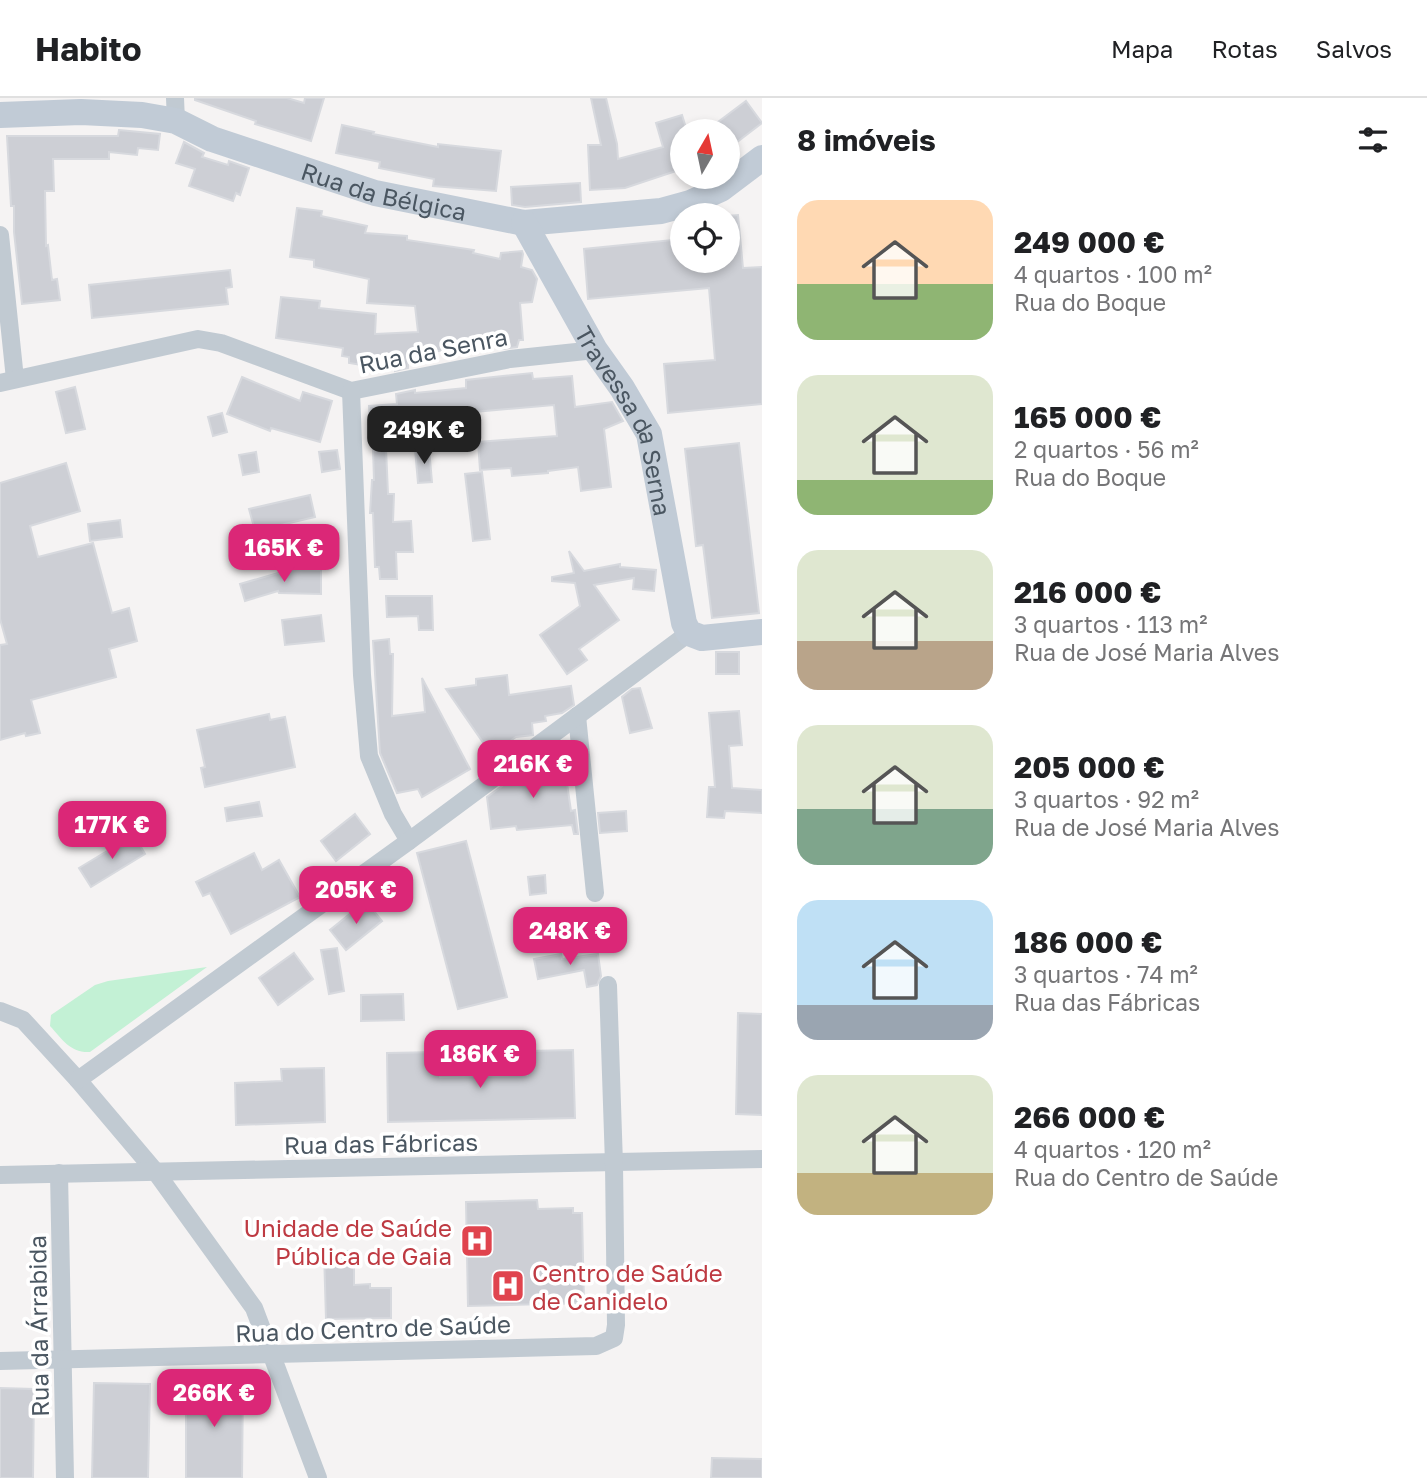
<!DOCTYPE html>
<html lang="pt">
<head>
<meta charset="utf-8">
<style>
  body { margin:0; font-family:"Golos Text",sans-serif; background:#f6f6f6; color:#202124; height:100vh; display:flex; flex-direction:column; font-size:26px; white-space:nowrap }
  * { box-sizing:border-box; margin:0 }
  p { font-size:23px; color:#757577 }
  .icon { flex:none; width:38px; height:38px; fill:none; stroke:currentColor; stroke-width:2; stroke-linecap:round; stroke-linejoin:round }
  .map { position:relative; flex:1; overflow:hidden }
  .details { display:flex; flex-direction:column; background:#fff; width:665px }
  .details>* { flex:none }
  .needle { width:46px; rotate:9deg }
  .fabs { position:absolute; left:670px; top:21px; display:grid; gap:14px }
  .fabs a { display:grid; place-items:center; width:70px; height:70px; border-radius:50%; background:#fff; box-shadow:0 4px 10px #0003; font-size:35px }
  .price { position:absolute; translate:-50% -60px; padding:0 16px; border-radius:14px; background:#db2777; color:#fff; font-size:23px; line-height:46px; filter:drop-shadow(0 2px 4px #0008) }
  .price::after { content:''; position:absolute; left:50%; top:42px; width:21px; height:16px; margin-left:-10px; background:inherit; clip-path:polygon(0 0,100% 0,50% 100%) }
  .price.on { background:#222; color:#fff }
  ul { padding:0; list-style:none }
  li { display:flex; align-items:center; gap:21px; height:175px; padding:0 35px }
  li span { display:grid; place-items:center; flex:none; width:196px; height:140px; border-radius:21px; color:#555 }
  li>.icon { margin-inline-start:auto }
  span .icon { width:84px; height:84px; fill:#fffc; stroke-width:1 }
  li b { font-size:30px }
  h2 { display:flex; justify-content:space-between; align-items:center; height:84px; padding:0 35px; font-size:30px }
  header { display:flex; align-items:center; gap:42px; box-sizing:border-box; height:98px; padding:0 35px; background:#fff; border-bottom:2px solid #e0e0e0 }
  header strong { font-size:33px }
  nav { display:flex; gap:38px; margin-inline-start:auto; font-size:24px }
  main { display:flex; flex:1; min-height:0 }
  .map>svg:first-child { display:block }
  .green { fill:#c3f1d5 }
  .building { fill:#cdcfd5; stroke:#d7d9de; stroke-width:2 }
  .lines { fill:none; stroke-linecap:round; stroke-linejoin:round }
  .street { stroke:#c1cad2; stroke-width:18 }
  .secondary { stroke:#c1cbd6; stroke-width:26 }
  .labels { text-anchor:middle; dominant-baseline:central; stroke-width:7; stroke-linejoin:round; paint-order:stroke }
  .street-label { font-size:24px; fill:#4a5661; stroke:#fff }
  .health-label { font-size:24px; fill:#be3a42; stroke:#fff; text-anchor:end }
</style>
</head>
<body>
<header>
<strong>Habito</strong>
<nav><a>Mapa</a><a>Rotas</a><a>Salvos</a></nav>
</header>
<main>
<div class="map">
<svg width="762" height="1380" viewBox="0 0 762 1380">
  <rect width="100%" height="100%" fill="#f5f3f3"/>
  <!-- green -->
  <path class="green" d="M207,869L90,954C70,955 62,941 50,928L51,917L95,887L108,883Z"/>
  <!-- building -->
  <g class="building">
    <path d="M195,0H287L304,5L305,0H324L311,43L255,26L256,23L195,2Z"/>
    <path d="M591,0H606L617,46L618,61L663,49L656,25L682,17L687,33H682V71L625,90L590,92L588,47H601Z"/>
    <path d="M746,3L762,25L728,51V33H706Z"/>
    <path d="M342,27L374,34L373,36L438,49V46L501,53L496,93L433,88L434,81L379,70L380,64L336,55Z"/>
    <path d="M119,32L160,36L158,52L138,50L137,57L109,54V61H53L54,93H45L46,148L48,147L52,182L57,181L60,202L22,206L14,134V108H11L7,38H118Z"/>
    <path d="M184,44L204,55L202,59L228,67L229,63L249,70L240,97L236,95L233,103L189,88L195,71L176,65Z"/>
    <path d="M580,85L581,104L525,109L512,107L511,89Z"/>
    <path d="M297,110L322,113L321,118L367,128L365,135L407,138V142L474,152L473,155L500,161L501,155L522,153L523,156L521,169L532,172L537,181L532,204L520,205L523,242H519L517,249L503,251H498V247L408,256V270L395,273L394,262L362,264V267L349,265V259L342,258L343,250L276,240L281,199L320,203L319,210L376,216L375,236L418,234L415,208L367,205L369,181L314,169V162L290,159Z"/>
    <path d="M738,117L743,170L762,169V306L668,315L664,266L715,262L709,190L588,201L584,151L682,141V163H728V118Z"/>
    <path d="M230,172L232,189L226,190L228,206L92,220L89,187Z"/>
    <path d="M532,275L533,281L572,278L575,309L612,304L623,323L604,331L611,389L581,393L578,369L548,373V375L512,378L511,370L480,372L478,344L557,338L554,307L463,315L465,337L448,339L445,313L417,317L418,344L371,347L369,308L397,306L396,296L415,292V295L466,290V282Z"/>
    <path d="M242,279L300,303L303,294L332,303L320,344L271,330L270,333L227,316Z"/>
    <path d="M75,289L85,331L66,335L56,294Z"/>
    <path d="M222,315L227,334L213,338L208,319Z"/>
    <path d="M739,345L759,515L712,520L703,447L696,448L685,351Z"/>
    <path d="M386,350L388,396H394L393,424L411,423L413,454H396L397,481H380L379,469H375L373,415H370L372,382H374L373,351Z"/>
    <path d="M429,350L432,384L418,385L415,351Z"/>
    <path d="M337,352L340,371L322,374L319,354Z"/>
    <path d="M256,354L259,374L243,377L239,357Z"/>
    <path d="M66,365L80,413L30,428L38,459L93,445L112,515L129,510L137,543L109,551L116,579L31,602L40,635L26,638L25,635L0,642V547L7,546L0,521V385Z"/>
    <path d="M482,374L490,441L473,443L465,376Z"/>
    <path d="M310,397L315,419L255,433L249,411Z"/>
    <path d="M120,422L122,439L90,443L88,426Z"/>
    <path d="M569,453L584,473L620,466V469L656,472L654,493L633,491L634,480L594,487L619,522L579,551L587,562L567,576L540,537L580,508L575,485L552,483V479L574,475Z"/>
    <path d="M285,471L321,472V496L279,495L278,493L245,503L240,486L285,473Z"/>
    <path d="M386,498H432L433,532H419L418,518L387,519Z"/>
    <path d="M321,517L324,543L285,547L282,522Z"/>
    <path d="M389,541L390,556H393L392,618L425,614L422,580L470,671L422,699L418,691L397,695L380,655L373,543Z"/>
    <rect x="716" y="554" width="23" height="22"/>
    <path d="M507,577L509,597L571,588L574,607L562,615L545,618L546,623L532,625L533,637L516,639L491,656L446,591L476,587V581Z"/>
    <path d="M640,590L652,630L630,635L622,599L632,591Z"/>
    <path d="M739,613L742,647L729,648L732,690L762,692V715L725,713L724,720L707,719L709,689H715L709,615Z"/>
    <path d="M269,616L270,622L285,619L295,669L205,689L201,670L205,669L197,632Z"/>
    <path d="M564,665L571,713L575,712L578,736H574L572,727L517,732L516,728L491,731L487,699L505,686L511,685L510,682L528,669Z"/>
    <path d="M259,704L262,718L227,723L225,710Z"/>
    <path d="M626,713L627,733L600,735L598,715Z"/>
    <path d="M355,716L370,736L336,763L321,743Z"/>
    <path d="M134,737L145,756L91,789L79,770Z"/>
    <path d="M466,743L507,899L458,911L417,755Z"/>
    <path d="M254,755L262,772L279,762L300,799L231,836L210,795L203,798L196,784Z"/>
    <path d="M545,777L546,795L530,797L528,779Z"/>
    <path d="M366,803L382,823L346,852L330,832Z"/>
    <path d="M337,850L344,893L329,896L321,852Z"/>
    <path d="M294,855L313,881L278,907L259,880Z"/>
    <path d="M561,856L562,861L598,856L601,878L597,887L587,889L584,872L538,881L534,861Z"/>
    <path d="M403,896L404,922L361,923V897Z"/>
    <path d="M738,915L762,916V1017L736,1016Z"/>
    <path d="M573,952L575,1020L388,1024L387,955L440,954V979L527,977L526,953Z"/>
    <path d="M324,970L325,1024L236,1027L235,985L282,983L281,971Z"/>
    <path d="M537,1102L538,1111L573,1110V1115H582L584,1205L468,1208L466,1104Z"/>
    <path d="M354,1153V1187L370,1186V1190H391V1220L326,1221L324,1154Z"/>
    <path d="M186,1283H243L242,1380H186Z"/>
    <path d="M94,1285L150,1286L148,1380H92Z"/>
    <path d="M0,1290L34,1291L33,1380H0Z"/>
    <path d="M712,1360L762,1361V1380H711Z"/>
  </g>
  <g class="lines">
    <!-- street -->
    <g class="street">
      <path d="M175,0L176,23"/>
      <path d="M0,137L15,281"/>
      <path d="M0,285L198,241L221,245L351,293L510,261L595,252"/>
      <path d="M351,293L362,577L369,658L393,716L409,743"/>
      <path d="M577,618L595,795"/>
      <path d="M0,913L23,922L78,982L155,1073L254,1210L318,1380"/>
      <path d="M78,982L409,743L689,535"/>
      <path d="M59,1075L65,1380"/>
      <path d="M0,1077L762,1061"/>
      <path d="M0,1263L596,1248L614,1240L616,1227L614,1066L608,887"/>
    </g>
    <!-- secondary -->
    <g class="secondary">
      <path id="s1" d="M0,17L81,14L142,17L176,23L212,41L375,95L524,125L661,113L690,105L721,91L762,60"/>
      <path id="s2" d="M524,125L595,252L622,290L649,336L684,525L689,535L702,540L762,534"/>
    </g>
  </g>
  <!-- icons -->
  <defs>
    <symbol id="hospital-square" viewBox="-11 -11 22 22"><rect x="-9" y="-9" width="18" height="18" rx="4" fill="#e0444e" stroke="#fff"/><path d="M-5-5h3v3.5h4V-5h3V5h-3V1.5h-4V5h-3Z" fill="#fff"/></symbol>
  </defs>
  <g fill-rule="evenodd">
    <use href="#hospital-square" x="458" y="1124" width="38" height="38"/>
    <use href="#hospital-square" x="489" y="1169" width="38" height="38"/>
  </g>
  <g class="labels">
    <!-- street labels -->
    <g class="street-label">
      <text stroke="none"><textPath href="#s1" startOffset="397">Rua da Bélgica</textPath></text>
      <text transform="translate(433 252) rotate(-11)">Rua da Senra</text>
      <text stroke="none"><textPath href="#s2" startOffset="224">Travessa da Serna</textPath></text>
      <text transform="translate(381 1045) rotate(-1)">Rua das Fábricas</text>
      <text transform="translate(38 1228) rotate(-91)">Rua da Árrabida</text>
      <text transform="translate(373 1230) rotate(-2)">Rua do Centro de Saúde</text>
    </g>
    <!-- health labels -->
    <g class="health-label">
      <text x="452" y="1129">Unidade de Saúde<tspan x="452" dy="28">Pública de Gaia</tspan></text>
      <text x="532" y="1174" text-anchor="start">Centro de Saúde<tspan x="532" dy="28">de Canidelo</tspan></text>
    </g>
  </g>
</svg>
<div class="fabs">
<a><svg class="needle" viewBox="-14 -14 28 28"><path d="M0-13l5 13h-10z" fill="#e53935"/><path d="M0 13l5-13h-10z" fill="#757577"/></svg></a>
<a><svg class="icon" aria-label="locate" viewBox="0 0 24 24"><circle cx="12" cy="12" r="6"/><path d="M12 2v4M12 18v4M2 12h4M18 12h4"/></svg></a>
</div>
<b class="price on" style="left:424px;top:368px">249K €</b>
<b class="price" style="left:284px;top:486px">165K €</b>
<b class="price" style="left:533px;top:702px">216K €</b>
<b class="price" style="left:112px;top:763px">177K €</b>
<b class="price" style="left:356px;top:828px">205K €</b>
<b class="price" style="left:570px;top:869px">248K €</b>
<b class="price" style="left:480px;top:992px">186K €</b>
<b class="price" style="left:214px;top:1331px">266K €</b>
</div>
<section class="details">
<h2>8 imóveis<svg class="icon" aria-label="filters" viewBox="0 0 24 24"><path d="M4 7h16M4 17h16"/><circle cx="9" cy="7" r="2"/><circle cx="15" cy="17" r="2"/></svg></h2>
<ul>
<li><span style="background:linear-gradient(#ffd9b3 60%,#8fb573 0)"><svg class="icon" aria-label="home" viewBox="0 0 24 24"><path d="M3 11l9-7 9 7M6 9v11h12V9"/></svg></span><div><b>249 000 €</b><p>4 quartos · 100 m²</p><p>Rua do Boque</p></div></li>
<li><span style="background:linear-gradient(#dfe7d0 75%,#8fb573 0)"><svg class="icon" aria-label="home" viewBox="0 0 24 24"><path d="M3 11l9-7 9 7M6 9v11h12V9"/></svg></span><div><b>165 000 €</b><p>2 quartos · 56 m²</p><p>Rua do Boque</p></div></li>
<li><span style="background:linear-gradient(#dfe7d0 65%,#b9a48a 0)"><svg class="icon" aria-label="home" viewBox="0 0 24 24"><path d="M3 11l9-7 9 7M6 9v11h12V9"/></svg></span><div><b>216 000 €</b><p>3 quartos · 113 m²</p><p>Rua de José Maria Alves</p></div></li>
<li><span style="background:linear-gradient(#dfe7d0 60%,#7fa58c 0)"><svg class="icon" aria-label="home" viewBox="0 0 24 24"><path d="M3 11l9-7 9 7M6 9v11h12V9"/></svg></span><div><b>205 000 €</b><p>3 quartos · 92 m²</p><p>Rua de José Maria Alves</p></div></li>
<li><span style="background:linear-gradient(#bfe0f5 75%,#9aa5b1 0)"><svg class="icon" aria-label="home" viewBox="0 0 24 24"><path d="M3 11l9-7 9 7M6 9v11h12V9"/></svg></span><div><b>186 000 €</b><p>3 quartos · 74 m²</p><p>Rua das Fábricas</p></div></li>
<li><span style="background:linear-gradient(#dfe7d0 70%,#c2b280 0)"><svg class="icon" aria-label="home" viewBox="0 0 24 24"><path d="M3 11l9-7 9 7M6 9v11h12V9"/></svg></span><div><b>266 000 €</b><p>4 quartos · 120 m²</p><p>Rua do Centro de Saúde</p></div></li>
</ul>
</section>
</main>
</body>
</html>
